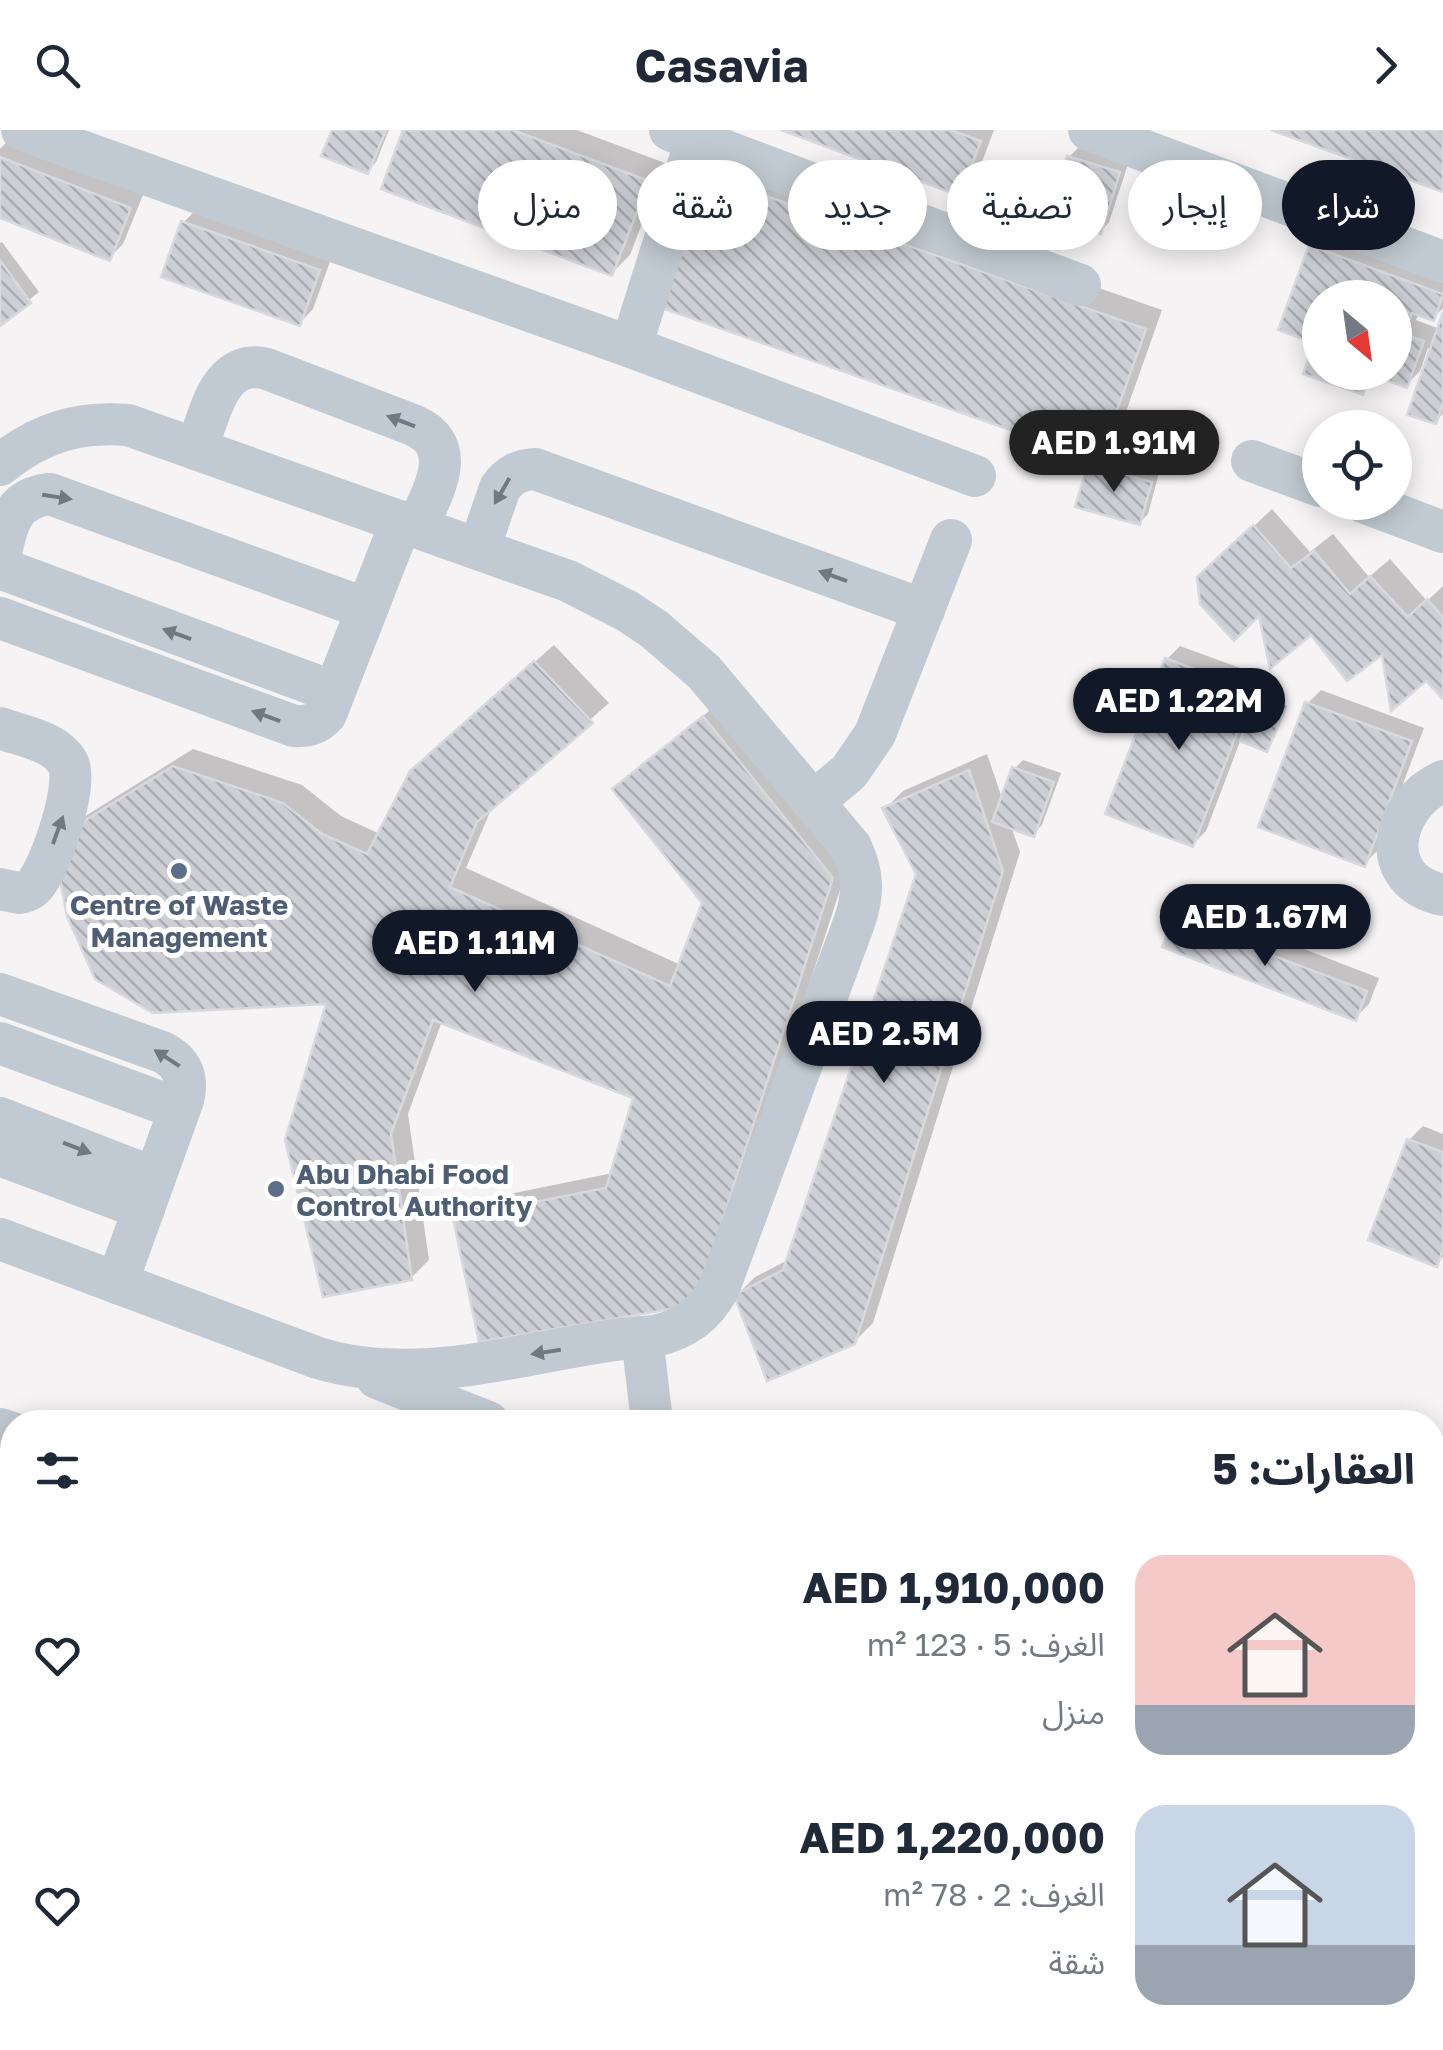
<!DOCTYPE html>
<html lang="ar">
<head>
<meta charset="utf-8">
<style>
  body { margin:0; font-family:"Golos Text","Noto Sans Arabic",sans-serif; background:#f6f6f7; color:#1f2937; direction:rtl; height:100vh; display:flex; flex-direction:column; font-size:38px; white-space:nowrap }
  * { box-sizing:border-box; margin:0 }
  p { font-size:32px; color:#747a83 }
  .icon { flex:none; width:55px; height:55px; fill:none; stroke:currentColor; stroke-width:2; stroke-linecap:round; stroke-linejoin:round }
  .map { position:relative; flex:1; overflow:hidden; direction:ltr }
  .details { position:absolute; left:0px; top:1280px; width:1445px; height:640px; display:flex; flex-direction:column; background:#fff; border-radius:40px 40px 0 0; box-shadow:0 5px 25px #0003; direction:rtl }
  .details>* { flex:none }
  .guide { position:absolute; left:30px; top:30px; width:1385px; height:90px; direction:rtl; display:flex; gap:20px }
  .needle { width:65px; rotate:151deg }
  .tools { position:absolute; left:1302px; top:150px; display:grid; gap:20px }
  .tools a { display:grid; place-items:center; width:110px; height:110px; border-radius:50%; background:#fff; box-shadow:0 5px 25px #0003; font-size:50px }
  .price { position:absolute; translate:-50% -85px; padding:0 22px; border-radius:35px; background:#111827; color:#fff; font-size:32px; line-height:65px; filter:drop-shadow(0 2px 5px #0008) }
  .price::after { content:''; position:absolute; left:50%; top:60px; width:30px; height:22px; margin-left:-15px; background:inherit; clip-path:polygon(0 0,100% 0,50% 100%) }
  .price.selected { background:#222; color:#fff }
  ul { padding:0; list-style:none }
  li { display:flex; align-items:center; gap:30px; height:250px; padding:0 30px }
  li span { display:grid; place-items:center; flex:none; width:280px; height:200px; border-radius:30px; color:#555 }
  li>.icon { margin-inline-start:auto }
  span .icon { width:120px; height:120px; fill:#fffc; stroke-width:1 }
  li b { font-size:42px }
  h2 { display:flex; justify-content:space-between; align-items:center; height:120px; padding:0 30px; font-size:42px }
  .pill { padding:0 35px; border-radius:45px; background:#fff; box-shadow:0 5px 25px #0003; font-size:35px; line-height:90px }
  .pill.selected { background:#111827; color:#fff }
  header { display:flex; justify-content:space-between; align-items:center; height:130px; padding:0 30px; background:#fff; font-size:45px; font-weight:700 }
  .map>svg:first-child { display:block }
  .shadow { fill:#0003; fill-rule:evenodd }
  .building { fill:url(#building-back-hatch); stroke:#d7d9de; stroke-width:2.5; fill-rule:evenodd }
  .lines { fill:none; stroke-linecap:round; stroke-linejoin:round }
  .minor { stroke:#c1cad2; stroke-width:42 }
  .oneway { fill:#6e7983 }
  .service-dot { fill:#5c6f8a; stroke:#fff; stroke-width:4 }
  .labels { text-anchor:middle; dominant-baseline:central; stroke-width:10; stroke-linejoin:round; paint-order:stroke }
  .service-label { font-size:28px; font-weight:bold; fill:#4e5e75; stroke:#fff }
</style>
</head>
<body>
<header><svg class="icon" aria-label="forward" viewBox="0 0 24 24"><path d="M9 5l7 7-7 7"/></svg>Casavia<svg class="icon" aria-label="search" viewBox="0 0 24 24"><circle cx="10" cy="10" r="6"/><path d="M15 15l6 6"/></svg></header>
<div class="map">
<svg width="1443" height="1920" viewBox="0 0 1443 1920">
  <defs>
    <pattern id="building-back-hatch" width="6" height="6" patternUnits="userSpaceOnUse" patternTransform="scale(2.5)"><rect width="6" height="6" fill="#cdcfd5"/><path d="M-1 5l2 2M0 0l6 6M5-1l2 2" fill="none" stroke="#a8abb0"/></pattern>
  </defs>
  <rect width="100%" height="100%" fill="#f5f3f3"/>
  <!-- shadow -->
  <g class="shadow">
    <path d="M334,0H389L376,32L368,41Z"/>
    <path d="M406,0H577L665,33L630,125L611,144Z"/>
    <path d="M788,0H994L977,45L959,63Z"/>
    <path d="M8,11L143,65L123,114L109,128L0,85V19Z"/>
    <path d="M1078,18L1128,34L1109,92L1101,101L1069,27Z"/>
    <path d="M729,29L1162,180L1116,310L1100,326L1159,343L1148,384L1139,393L1090,335L1098,328L711,48Z"/>
    <path d="M197,79L332,126L313,179L300,193L183,93Z"/>
    <path d="M1325,103L1443,146V178L1433,188L1419,183L1416,190L1440,199L1443,190V284L1435,291L1433,220L1428,218L1420,241L1406,255L1377,244L1362,262L1306,242L1317,212L1312,117ZM1320,168H1395V242H1320Z"/>
    <path d="M2,112L39,162L0,193V113Z"/>
    <path d="M1272,379L1310,422L1333,404L1369,447L1390,429L1427,471L1443,456V565L1427,548L1384,521L1311,502L1261,481L1219,429Z"/>
    <path d="M554,515L609,573L493,675L466,738L681,835L705,773L615,660L722,570L850,729L712,1154L456,1089L474,1071L613,1043L636,967L442,891L408,984L429,1130L411,1148L330,871L68,704L87,685L193,619L302,655L341,686L380,704L431,623Z"/>
    <path d="M1180,516L1265,547L1254,575L1263,566L1287,576L1270,615L1241,609L1206,701L1193,714L1167,529Z"/>
    <path d="M1321,560L1424,598L1378,720L1364,734L1307,574Z"/>
    <path d="M987,624L1003,671L1015,638L1023,630L1061,643L1042,695L1033,704L1011,696L1020,722L873,1193L854,1212L737,1165L755,1147L788,1130L919,744L885,679L903,661Z"/>
    <path d="M1189,775L1379,848L1369,874L1355,888L1176,789Z"/>
    <path d="M1423,996L1443,1004V1127L1436,1134L1409,1010Z"/>
    <path d="M0,1665L12,1669V1721L0,1756Z"/>
    <path d="M349,1908H459L446,1920H383Z"/>
    <path d="M487,1908H640L635,1920H482Z"/>
    <path d="M1212,1908H1270L1264,1920H1223L1209,1915Z"/>
  </g>
  <!-- building -->
  <g class="building">
    <path d="M332,0H386L368,44L321,26Z"/>
    <path d="M403,0H513L649,51L612,146L381,59Z"/>
    <path d="M781,0H951L981,11L960,66Z"/>
    <path d="M1271,0H1443V62Z"/>
    <path d="M1067,26L1120,42L1101,104L1048,87Z"/>
    <path d="M0,27L131,78L110,131L0,88Z"/>
    <path d="M709,46L1146,199L1099,331L662,178Z"/>
    <path d="M181,91L320,140L300,196L161,147Z"/>
    <path d="M1309,115L1443,164L1434,191L1412,183L1404,204L1424,211L1407,258L1370,244L1363,265L1303,244L1314,213L1278,200ZM1320,168H1395V242H1320Z"/>
    <path d="M0,130L31,173L0,196Z"/>
    <path d="M1443,182V274L1436,294L1407,285Z"/>
    <path d="M1088,334L1152,352L1140,395L1075,377Z"/>
    <path d="M1253,395L1291,438L1314,421L1350,464L1370,446L1408,487L1427,469L1443,487V569L1426,551L1391,581L1382,525L1347,551L1311,505L1270,539L1259,486L1234,511L1200,474L1197,447Z"/>
    <path d="M1165,528L1253,561L1193,717L1105,684Z"/>
    <path d="M534,531L593,593L477,692L450,757L670,856L702,773L612,659L703,586L833,748L695,1175L479,1212L453,1088L606,1058L633,968L433,890L391,1004L412,1150L323,1167L285,1010L326,874L153,883L95,849L67,786L57,733L66,702L173,636L283,673L322,704L367,724L410,641Z"/>
    <path d="M1257,568L1285,580L1267,622L1240,611Z"/>
    <path d="M1305,572L1412,611L1365,737L1258,697Z"/>
    <path d="M1012,637L1054,652L1034,707L992,692Z"/>
    <path d="M969,640L1003,741L855,1214L767,1251L734,1165L783,1140L916,744L882,678Z"/>
    <path d="M1173,788L1367,861L1356,891L1162,817Z"/>
    <path d="M1407,1009L1443,1022V1120L1437,1137L1368,1110Z"/>
    <path d="M342,1908H442L437,1920H376Z"/>
    <path d="M484,1908H621L616,1920H480Z"/>
    <path d="M1209,1908H1263L1258,1920H1215L1206,1917Z"/>
  </g>
  <g class="lines">
    <!-- minor -->
    <g class="minor">
      <path d="M22,0L631,217L975,346"/>
      <path d="M670,0L1080,155"/>
      <path d="M1089,0L1443,132"/>
      <path d="M631,217L696,10"/>
      <path d="M197,318C210,284 219,227 267,239L413,295C462,316 432,363 417,397"/>
      <path d="M1252,331L1320,356"/>
      <path d="M0,335C39,303 78,291 128,295L568,451L627,481L654,499L704,542L851,717C863,742 864,763 855,790L719,1158C704,1185 685,1199 655,1206C543,1213 430,1262 318,1228L0,1109"/>
      <path d="M1363,372L1443,402"/>
      <path d="M479,419L500,358C509,345 519,340 535,339L924,480"/>
      <path d="M0,427C7,394 12,368 50,364L367,479"/>
      <path d="M0,438L334,562"/>
      <path d="M0,488L294,596C308,597 317,594 326,584L401,392"/>
      <path d="M0,598C22,606 56,611 68,633C79,653 50,741 33,757C28,762 26,761 19,763L0,759"/>
      <path d="M1443,651C1389,676 1376,751 1443,765"/>
      <path d="M814,671L849,642L875,604L951,410"/>
      <path d="M0,864L162,922C182,932 189,948 183,970L117,1153"/>
      <path d="M0,913L179,979"/>
      <path d="M0,988L155,1048"/>
      <path d="M0,1025L144,1079"/>
      <path d="M642,1207L652,1292"/>
      <path d="M377,1248L488,1292"/>
      <path d="M0,1299L12,1303"/>
      <path d="M0,1413L12,1417"/>
      <path d="M1432,1516L1443,1487"/>
      <path d="M0,1618L12,1622"/>
      <path d="M0,1678L12,1683"/>
      <path d="M0,1806L12,1773"/>
      <path d="M1432,1888L1443,1892"/>
      <path d="M809,1908L844,1920"/>
      <path d="M880,1920L883,1908"/>
      <path d="M1284,1920L1289,1908"/>
    </g>
  </g>
  <!-- one-way arrows -->
  <defs><path id="oneway-solid" d="M-6-.8H1V-3.2L6.5 0L1 3.2V.8H-6Z" transform="scale(2.5)"/></defs>
  <g class="oneway">
    <use href="#oneway-solid" transform="translate(401 291) rotate(-159)"/>
    <use href="#oneway-solid" transform="translate(502 361) rotate(120)"/>
    <use href="#oneway-solid" transform="translate(57 367) rotate(9)"/>
    <use href="#oneway-solid" transform="translate(833 446) rotate(-160)"/>
    <use href="#oneway-solid" transform="translate(177 504) rotate(-160)"/>
    <use href="#oneway-solid" transform="translate(266 586) rotate(-160)"/>
    <use href="#oneway-solid" transform="translate(58 700) rotate(-70)"/>
    <use href="#oneway-solid" transform="translate(167 928) rotate(-147)"/>
    <use href="#oneway-solid" transform="translate(77 1018) rotate(21)"/>
    <use href="#oneway-solid" transform="translate(546 1222) rotate(171)"/>
  </g>
  <!-- markers -->
  <g class="service-dot">
    <circle cx="179" cy="741" r="10"/>
    <circle cx="276" cy="1059" r="10"/>
  </g>
  <g class="labels">
    <!-- service labels -->
    <g class="service-label">
      <text x="179" y="774">Centre of Waste<tspan x="179" dy="32">Management</tspan></text>
      <text x="296" y="1043" text-anchor="start">Abu Dhabi Food<tspan x="296" dy="32">Control Authority</tspan></text>
    </g>
  </g>
</svg>
<div class="tools">
<a><svg class="needle" viewBox="-14 -14 28 28"><path d="M0-13l5 13h-10z" fill="#e53935"/><path d="M0 13l5-13h-10z" fill="#747a83"/></svg></a>
<a><svg class="icon" aria-label="locate" viewBox="0 0 24 24"><circle cx="12" cy="12" r="6"/><path d="M12 2v4M12 18v4M2 12h4M18 12h4"/></svg></a>
</div>
<b class="price selected" style="left:1114px;top:365px">AED 1.91M</b>
<b class="price" style="left:1179px;top:623px">AED 1.22M</b>
<b class="price" style="left:1265px;top:839px">AED 1.67M</b>
<b class="price" style="left:475px;top:865px">AED 1.11M</b>
<b class="price" style="left:884px;top:956px">AED 2.5M</b>
<div class="guide">
<a class="pill selected">شراء</a>
<a class="pill">إيجار</a>
<a class="pill">تصفية</a>
<a class="pill">جديد</a>
<a class="pill">شقة</a>
<a class="pill">منزل</a>
</div>
<section class="details">
<h2>العقارات: 5<svg class="icon" aria-label="filters" viewBox="0 0 24 24"><path d="M4 7h16M4 17h16"/><circle cx="9" cy="7" r="2"/><circle cx="15" cy="17" r="2"/></svg></h2>
<ul>
<li><span style="background:linear-gradient(#f6c9c9 75%,#9aa5b1 0)"><svg class="icon" aria-label="home" viewBox="0 0 24 24"><path d="M3 11l9-7 9 7M6 9v11h12V9"/></svg></span><div><b>AED 1,910,000</b><p>الغرف: 5 · 123 m²</p><p>منزل</p></div><svg class="icon" aria-label="heart" viewBox="0 0 24 24"><path d="M12 20l-8-8c-3-5 5-10 8-4 3-6 11-1 8 4z"/></svg></li>
<li><span style="background:linear-gradient(#c9d6e8 70%,#9aa5b1 0)"><svg class="icon" aria-label="home" viewBox="0 0 24 24"><path d="M3 11l9-7 9 7M6 9v11h12V9"/></svg></span><div><b>AED 1,220,000</b><p>الغرف: 2 · 78 m²</p><p>شقة</p></div><svg class="icon" aria-label="heart" viewBox="0 0 24 24"><path d="M12 20l-8-8c-3-5 5-10 8-4 3-6 11-1 8 4z"/></svg></li>
</ul>
</section>
</div>
</body>
</html>
